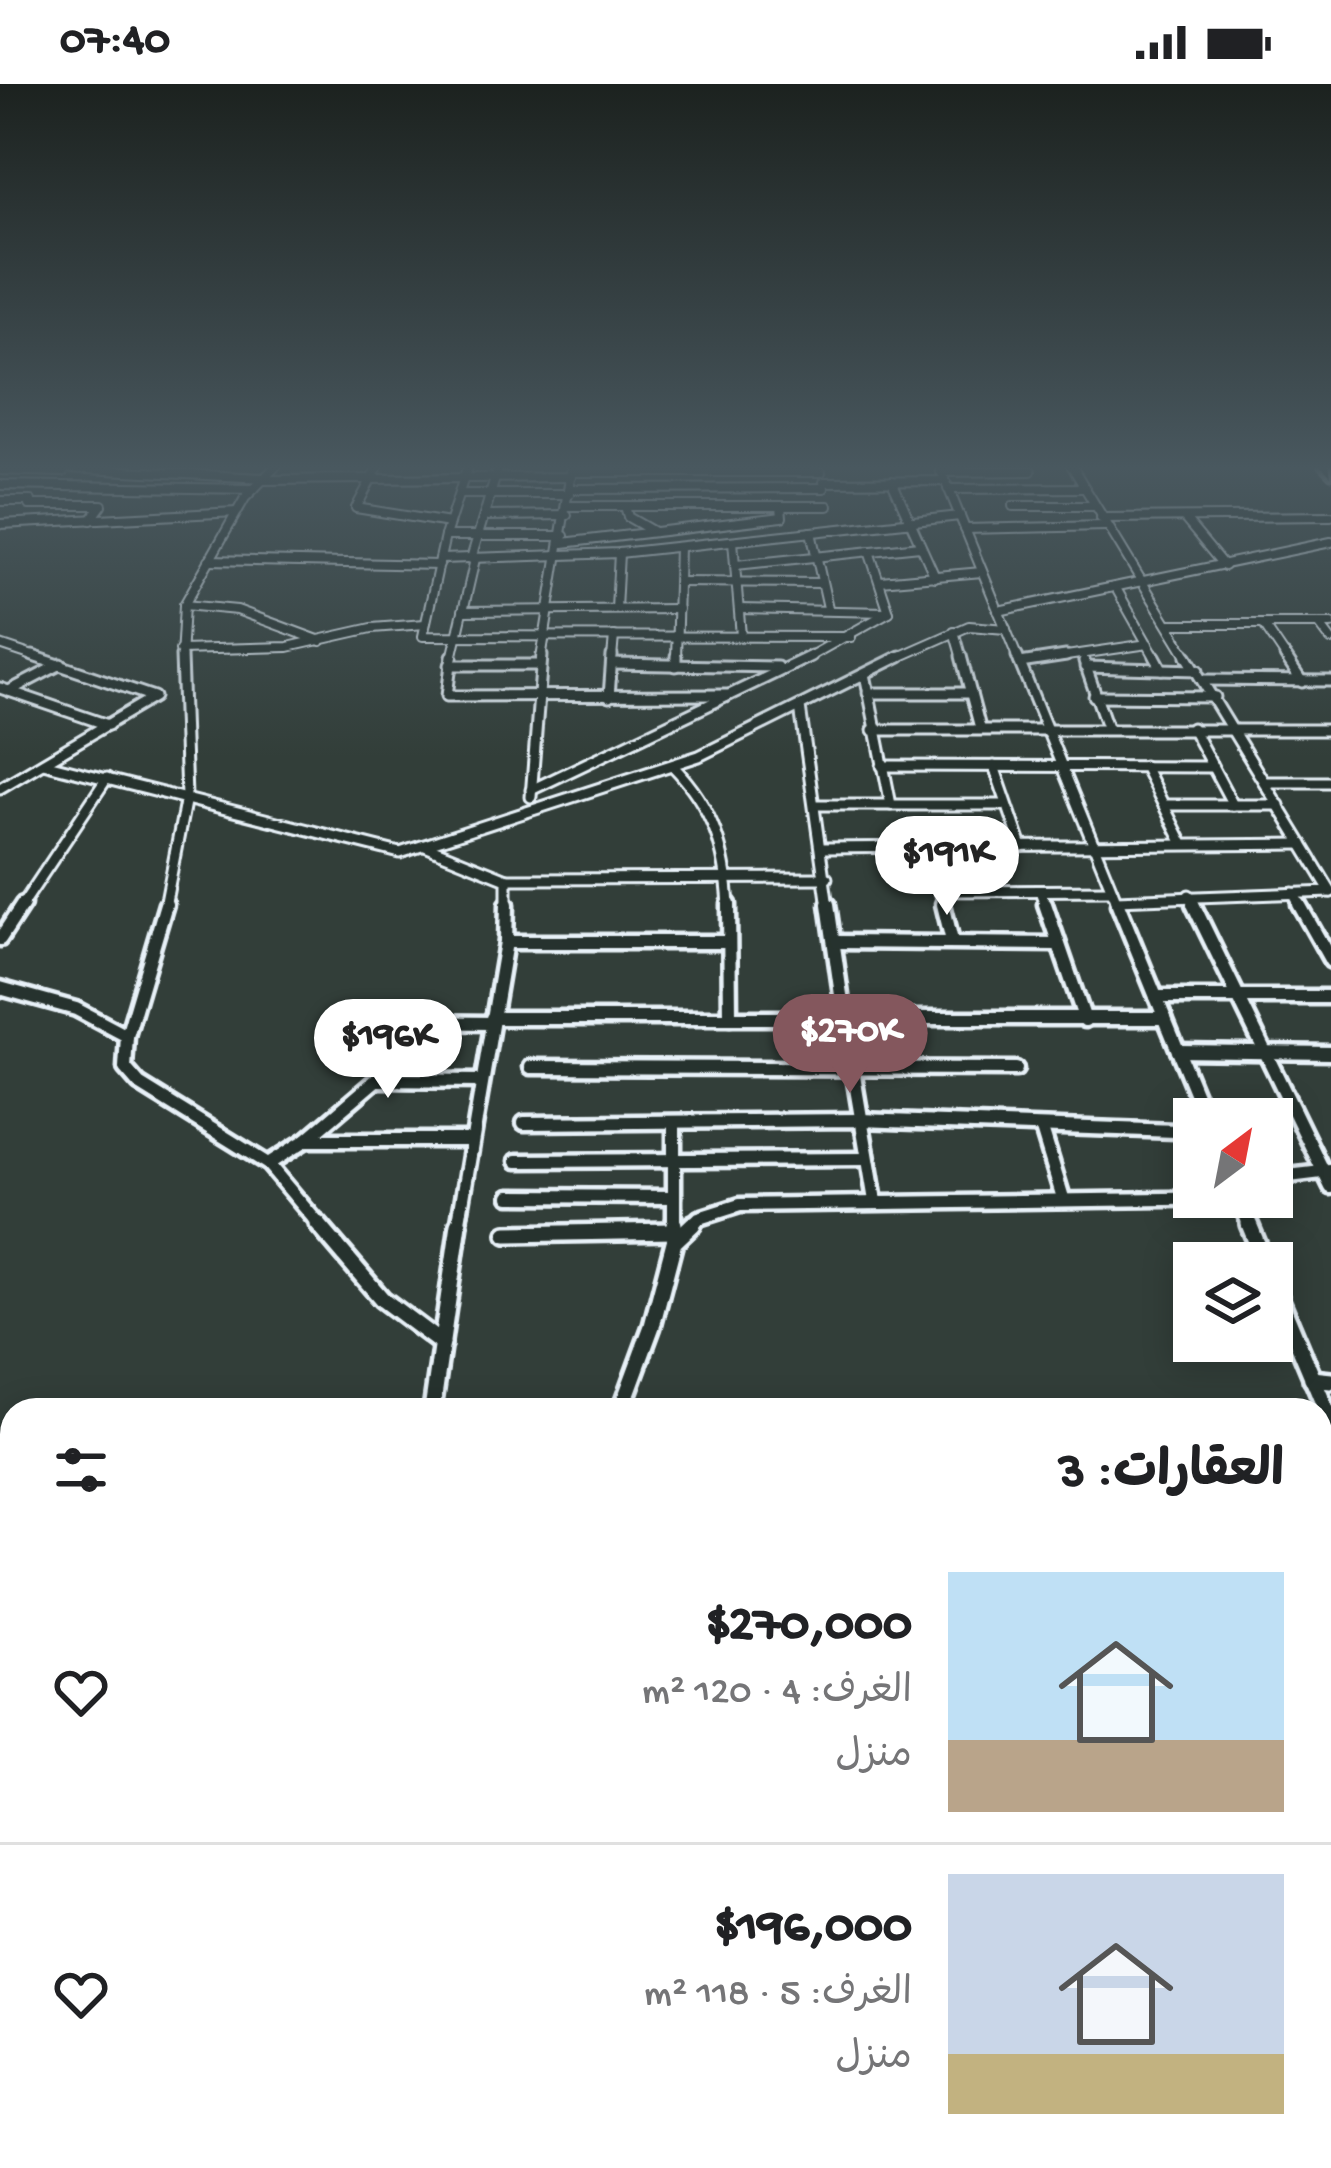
<!DOCTYPE html>
<html lang="ar">
<head>
<meta charset="utf-8">
<style>
  body { margin:0; font-family:"Gochi Hand","Playpen Sans Arabic",sans-serif; background:#f6f6f6; color:#202124; direction:rtl; height:100vh; display:flex; flex-direction:column; font-size:45px; white-space:nowrap }
  * { box-sizing:border-box; margin:0 }
  p { font-size:39px; color:#757577 }
  .icon { flex:none; width:66px; height:66px; fill:none; stroke:currentColor; stroke-width:2; stroke-linecap:round; stroke-linejoin:round }
  .map { position:relative; flex:1; overflow:hidden; direction:ltr }
  .drawer { position:absolute; left:0px; top:1314px; width:1332px; height:771px; display:flex; flex-direction:column; background:#fff; border-radius:36px 36px 0 0; box-shadow:0 6px 30px #0003; direction:rtl }
  .drawer>* { flex:none }
  .needle { width:78px; rotate:32deg }
  .tools { position:absolute; left:1173px; top:1014px; display:grid; gap:24px }
  .tools a { display:grid; place-items:center; width:120px; height:120px; border-radius:0px; background:#fff; box-shadow:0 6px 30px #0003; font-size:60px }
  .price { position:absolute; translate:-50% -102px; padding:0 27px; border-radius:42px; background:#fff; color:#222; font-size:39px; line-height:78px; filter:drop-shadow(0 3px 6px #0008) }
  .price::after { content:''; position:absolute; left:50%; top:72px; width:36px; height:27px; margin-left:-18px; background:inherit; clip-path:polygon(0 0,100% 0,50% 100%) }
  .price.on { background:#84575d; color:#fff }
  ul { padding:0; list-style:none }
  li { display:flex; align-items:center; gap:36px; height:300px; padding:0 48px }
  li+li { border-top:3px solid #e0e0e0 }
  li span { display:grid; place-items:center; flex:none; width:336px; height:240px; border-radius:0px; color:#555 }
  li>.icon { margin-inline-start:auto }
  span .icon { width:144px; height:144px; fill:#fffc; stroke-width:1 }
  li b { font-size:51px }
  h2 { display:flex; justify-content:space-between; align-items:center; height:144px; padding:0 48px; font-size:51px }
  .status { display:flex; justify-content:space-between; align-items:center; height:84px; padding:0 60px; background:#fff; direction:ltr }
  .status svg { height:33px; fill:currentColor }
  .map>svg:first-child { display:block }
  .lines { fill:none; stroke-linecap:round; stroke-linejoin:round }
  .street-far4-casing { stroke:#e8f1f8; stroke-width:12 }
  .street-far3-casing { stroke:#e8f1f8; stroke-width:15 }
  .street-far2-casing { stroke:#e8f1f8; stroke-width:21 }
  .street-far1-casing { stroke:#e8f1f8; stroke-width:24 }
  .street-casing { stroke:#e8f1f8; stroke-width:28 }
  .secondary-casing { stroke:#e8f1f8; stroke-width:9 }
  .street-far4 { stroke:#26332d; stroke-width:8 }
  .street-far3 { stroke:#26332d; stroke-width:9 }
  .street-far2 { stroke:#26332d; stroke-width:12 }
  .street-far1 { stroke:#26332d; stroke-width:15 }
  .street { stroke:#26332d; stroke-width:20 }
  .secondary { fill:#26332d; fill-rule:evenodd }
  .rail-far1-casing { stroke:#e8f1f8; stroke-width:6 }
  .rail-casing { stroke:#e8f1f8; stroke-width:9 }
  .rail-far1 { stroke:#26332d; stroke-width:3; stroke-dasharray:4.5; stroke-linecap:butt }
  .rail { stroke:#26332d; stroke-width:4.5; stroke-dasharray:14; stroke-linecap:butt }
</style>
</head>
<body>
<div class="status"><b>07:40</b><svg viewBox="0 0 49 12"><path d="M0 12V9h3v3zM5 12V6h3v6zM10 12V3h3v9zM15 12V0h3v12zM26 1h20v11H26zM47 4h2v5h-2z"/></svg></div>
<div class="map">
<svg width="1331" height="2084" viewBox="0 0 1331 2084">
  <rect width="100%" height="100%" fill="#323e39"/>
  <filter id="ink" filterUnits="userSpaceOnUse"><feTurbulence type="fractalNoise" baseFrequency=".00833" numOctaves="2"/><feDisplacementMap in="SourceGraphic" scale="24" xChannelSelector="R" yChannelSelector="G"/><feConvolveMatrix kernelMatrix="1 2 1 2 8 2 1 2 1" color-interpolation-filters="sRGB"/></filter>
  <g filter="url(#ink)">
    <g class="lines">
      <defs>
        <g id="street-far4">
          <path d="M379,381L356,424L449,439"/>
          <path d="M468,381L445,452L423,552L851,553"/>
          <path d="M939,381L1018,575"/>
          <path d="M1071,381L1189,575"/>
          <path d="M67,384L264,394"/>
          <path d="M0,386L63,388"/>
          <path d="M572,388H821"/>
          <path d="M941,388L1031,387"/>
          <path d="M263,396L571,393"/>
          <path d="M892,397L935,493"/>
          <path d="M824,398L945,397"/>
          <path d="M0,401L254,405"/>
          <path d="M569,405L824,404"/>
          <path d="M948,405L1084,404"/>
          <path d="M460,410H569"/>
          <path d="M0,417H31"/>
          <path d="M29,421H102L91,436"/>
          <path d="M568,422H828"/>
          <path d="M625,422L628,433L654,448"/>
          <path d="M1013,422H1093"/>
          <path d="M485,432L567,431"/>
          <path d="M1101,434L1331,432"/>
          <path d="M1184,434L1224,482"/>
          <path d="M0,440L237,428"/>
          <path d="M965,445L1106,442"/>
          <path d="M811,448L828,524"/>
          <path d="M445,452H564"/>
          <path d="M733,457L741,552"/>
          <path d="M563,459L782,433L781,422"/>
          <path d="M869,467L889,528"/>
          <path d="M440,475L619,469L960,432"/>
          <path d="M471,475L499,381"/>
          <path d="M209,476L439,481"/>
          <path d="M736,481L920,462"/>
          <path d="M880,497L982,488"/>
          <path d="M679,498L822,499"/>
          <path d="M1117,506L1156,575"/>
          <path d="M184,521L237,526L321,557"/>
          <path d="M616,525L619,469"/>
          <path d="M739,525L888,528"/>
          <path d="M463,527L678,525"/>
          <path d="M998,527L1331,458"/>
          <path d="M1171,540H1331"/>
          <path d="M1319,540L1331,556"/>
          <path d="M1264,541L1287,575"/>
          <path d="M954,547L962,575"/>
          <path d="M0,561L42,575"/>
          <path d="M180,566L288,563L372,544L425,540"/>
          <path d="M181,575L184,521L245,414L277,381"/>
          <path d="M452,575L475,475"/>
          <path d="M541,575L572,381"/>
          <path d="M612,575L614,552"/>
          <path d="M676,575L679,463"/>
          <path d="M805,575L889,528"/>
          <path d="M894,575L969,542L1006,545"/>
          <path d="M1046,575L1148,560"/>
        </g>
        <g id="street-far3">
          <path d="M452,572L447,612L729,611"/>
          <path d="M961,572L980,644"/>
          <path d="M1017,572L1119,823"/>
          <path d="M1155,572L1162,585"/>
          <path d="M1187,572L1331,808"/>
          <path d="M1285,572L1302,598"/>
          <path d="M1084,577L1107,643"/>
          <path d="M1020,579L1066,572"/>
          <path d="M612,580L777,583"/>
          <path d="M450,581H540"/>
          <path d="M676,582V572"/>
          <path d="M1085,583L1198,586"/>
          <path d="M865,590L891,721"/>
          <path d="M1205,596L1331,597"/>
          <path d="M0,604L108,641"/>
          <path d="M9,607L61,580"/>
          <path d="M868,609H971"/>
          <path d="M1094,612L1215,613"/>
          <path d="M609,613L612,572"/>
          <path d="M800,623L828,823"/>
          <path d="M1192,644L1233,721"/>
          <path d="M873,646H1331"/>
          <path d="M43,679L400,769L699,672L900,572"/>
          <path d="M673,682C713,723 726,766 729,823"/>
          <path d="M882,682L1212,683"/>
          <path d="M994,682L1022,763"/>
          <path d="M1144,682L1183,760"/>
          <path d="M1266,698H1331"/>
          <path d="M0,704L154,613L33,572"/>
          <path d="M531,706L811,572"/>
          <path d="M531,713L542,572"/>
          <path d="M817,721H1006"/>
          <path d="M1164,721H1279"/>
          <path d="M425,762L507,795V823"/>
          <path d="M929,762L944,823"/>
          <path d="M823,764L1302,760"/>
          <path d="M507,795L827,794"/>
          <path d="M939,807L1112,806"/>
          <path d="M1040,807L1046,823"/>
          <path d="M1293,809L1301,823"/>
          <path d="M1189,811L1195,823"/>
          <path d="M1116,816L1331,808"/>
          <path d="M21,823L107,694"/>
          <path d="M165,823L186,713L181,572"/>
        </g>
        <g id="street-far2">
          <path d="M166,820L127,952L125,984L139,1000L268,1080L321,1143"/>
          <path d="M729,820L730,934"/>
          <path d="M828,820L844,932"/>
          <path d="M943,820L952,857"/>
          <path d="M1045,820L1085,936"/>
          <path d="M1118,820L1206,1035"/>
          <path d="M1193,820L1331,1103"/>
          <path d="M1299,820L1331,877"/>
          <path d="M0,855L23,820"/>
          <path d="M506,858H728"/>
          <path d="M837,858L1057,860"/>
          <path d="M0,904L76,925L127,952"/>
          <path d="M1156,913H1331"/>
          <path d="M492,934H1165"/>
          <path d="M1178,967L1331,969"/>
          <path d="M531,983L1016,985"/>
          <path d="M853,986L875,1117"/>
          <path d="M378,996L481,997"/>
          <path d="M524,1039L860,1036L1176,1047"/>
          <path d="M674,1039V1143"/>
          <path d="M1042,1045L1063,1114"/>
          <path d="M306,1056H471"/>
          <path d="M517,1077L867,1075"/>
          <path d="M268,1080L306,1056L389,985L407,938L491,939"/>
          <path d="M1272,1094L1330,1087"/>
          <path d="M510,1112L674,1113"/>
          <path d="M1238,1113L1250,1143"/>
          <path d="M458,1143L506,858L507,820"/>
          <path d="M690,1143L699,1134L740,1121L1238,1114"/>
        </g>
        <g id="street-far1">
          <path d="M318,1140L382,1215L442,1260"/>
          <path d="M674,1140V1151"/>
          <path d="M1249,1140L1265,1179"/>
          <path d="M507,1150L674,1147"/>
          <path d="M1272,1197L1331,1338"/>
          <path d="M1312,1295L1331,1297"/>
          <path d="M432,1326L459,1140"/>
          <path d="M621,1326L652,1242L674,1158L693,1140"/>
        </g>
        <path id="street" d="M457,2084L458,2073"/>
        <path id="secondary" d="M1320,381H1329L1331,392Z"/>
      </defs>
      <!-- street-far4 casing -->
      <use href="#street-far4" class="street-far4-casing"/>
      <!-- street-far3 casing -->
      <use href="#street-far3" class="street-far3-casing"/>
      <!-- street-far2 casing -->
      <use href="#street-far2" class="street-far2-casing"/>
      <!-- street-far1 casing -->
      <use href="#street-far1" class="street-far1-casing"/>
      <!-- street casing -->
      <use href="#street" class="street-casing"/>
      <!-- secondary casing -->
      <use href="#secondary" class="secondary-casing"/>
      <!-- street-far4 -->
      <use href="#street-far4" class="street-far4"/>
      <!-- street-far3 -->
      <use href="#street-far3" class="street-far3"/>
      <!-- street-far2 -->
      <use href="#street-far2" class="street-far2"/>
      <!-- street-far1 -->
      <use href="#street-far1" class="street-far1"/>
      <!-- street -->
      <use href="#street" class="street"/>
      <!-- secondary -->
      <use href="#secondary" class="secondary"/>
      <defs>
        <path id="rail-far1" d="M0,1461H12"/>
        <g id="rail">
          <path d="M1320,1580L1331,1581"/>
          <path d="M1320,2028L1331,2009"/>
          <path d="M1292,2084L1298,2073"/>
        </g>
      </defs>
      <!-- rail-far1 casing -->
      <use href="#rail-far1" class="rail-far1-casing"/>
      <!-- rail casing -->
      <use href="#rail" class="rail-casing"/>
      <!-- rail-far1 -->
      <use href="#rail-far1" class="rail-far1"/>
      <!-- rail -->
      <use href="#rail" class="rail"/>
    </g>
  </g>
  <!-- sky -->
  <linearGradient id="sky" x2="0" y2="1"><stop stop-color="#1c221f"/><stop offset="0.57" stop-color="#49585f"/><stop offset="1" stop-color="#49585f" stop-opacity="0"/></linearGradient>
  <rect width="1331" height="673" fill="url(#sky)"/>
</svg>
<div class="tools">
<a><svg class="needle" viewBox="-14 -14 28 28"><path d="M0-13l5 13h-10z" fill="#e53935"/><path d="M0 13l5-13h-10z" fill="#757577"/></svg></a>
<a><svg class="icon" aria-label="layers" viewBox="0 0 24 24"><path d="M12 4l9 5-9 5-9-5zM3 14l9 5 9-5"/></svg></a>
</div>
<b class="price" style="left:947px;top:834px">$191K</b>
<b class="price on" style="left:850px;top:1012px">$270K</b>
<b class="price" style="left:388px;top:1017px">$196K</b>
<section class="drawer">
<h2>العقارات: 3<svg class="icon" aria-label="filters" viewBox="0 0 24 24"><path d="M4 7h16M4 17h16"/><circle cx="9" cy="7" r="2"/><circle cx="15" cy="17" r="2"/></svg></h2>
<ul>
<li><span style="background:linear-gradient(#bfe0f5 70%,#b9a48a 0)"><svg class="icon" aria-label="home" viewBox="0 0 24 24"><path d="M3 11l9-7 9 7M6 9v11h12V9"/></svg></span><div><b>$270,000</b><p>الغرف: 4 · 120 m²</p><p>منزل</p></div><svg class="icon" aria-label="heart" viewBox="0 0 24 24"><path d="M12 20l-8-8c-3-5 5-10 8-4 3-6 11-1 8 4z"/></svg></li>
<li><span style="background:linear-gradient(#c9d6e8 75%,#c2b280 0)"><svg class="icon" aria-label="home" viewBox="0 0 24 24"><path d="M3 11l9-7 9 7M6 9v11h12V9"/></svg></span><div><b>$196,000</b><p>الغرف: 5 · 118 m²</p><p>منزل</p></div><svg class="icon" aria-label="heart" viewBox="0 0 24 24"><path d="M12 20l-8-8c-3-5 5-10 8-4 3-6 11-1 8 4z"/></svg></li>
</ul>
</section>
</div>
</body>
</html>
